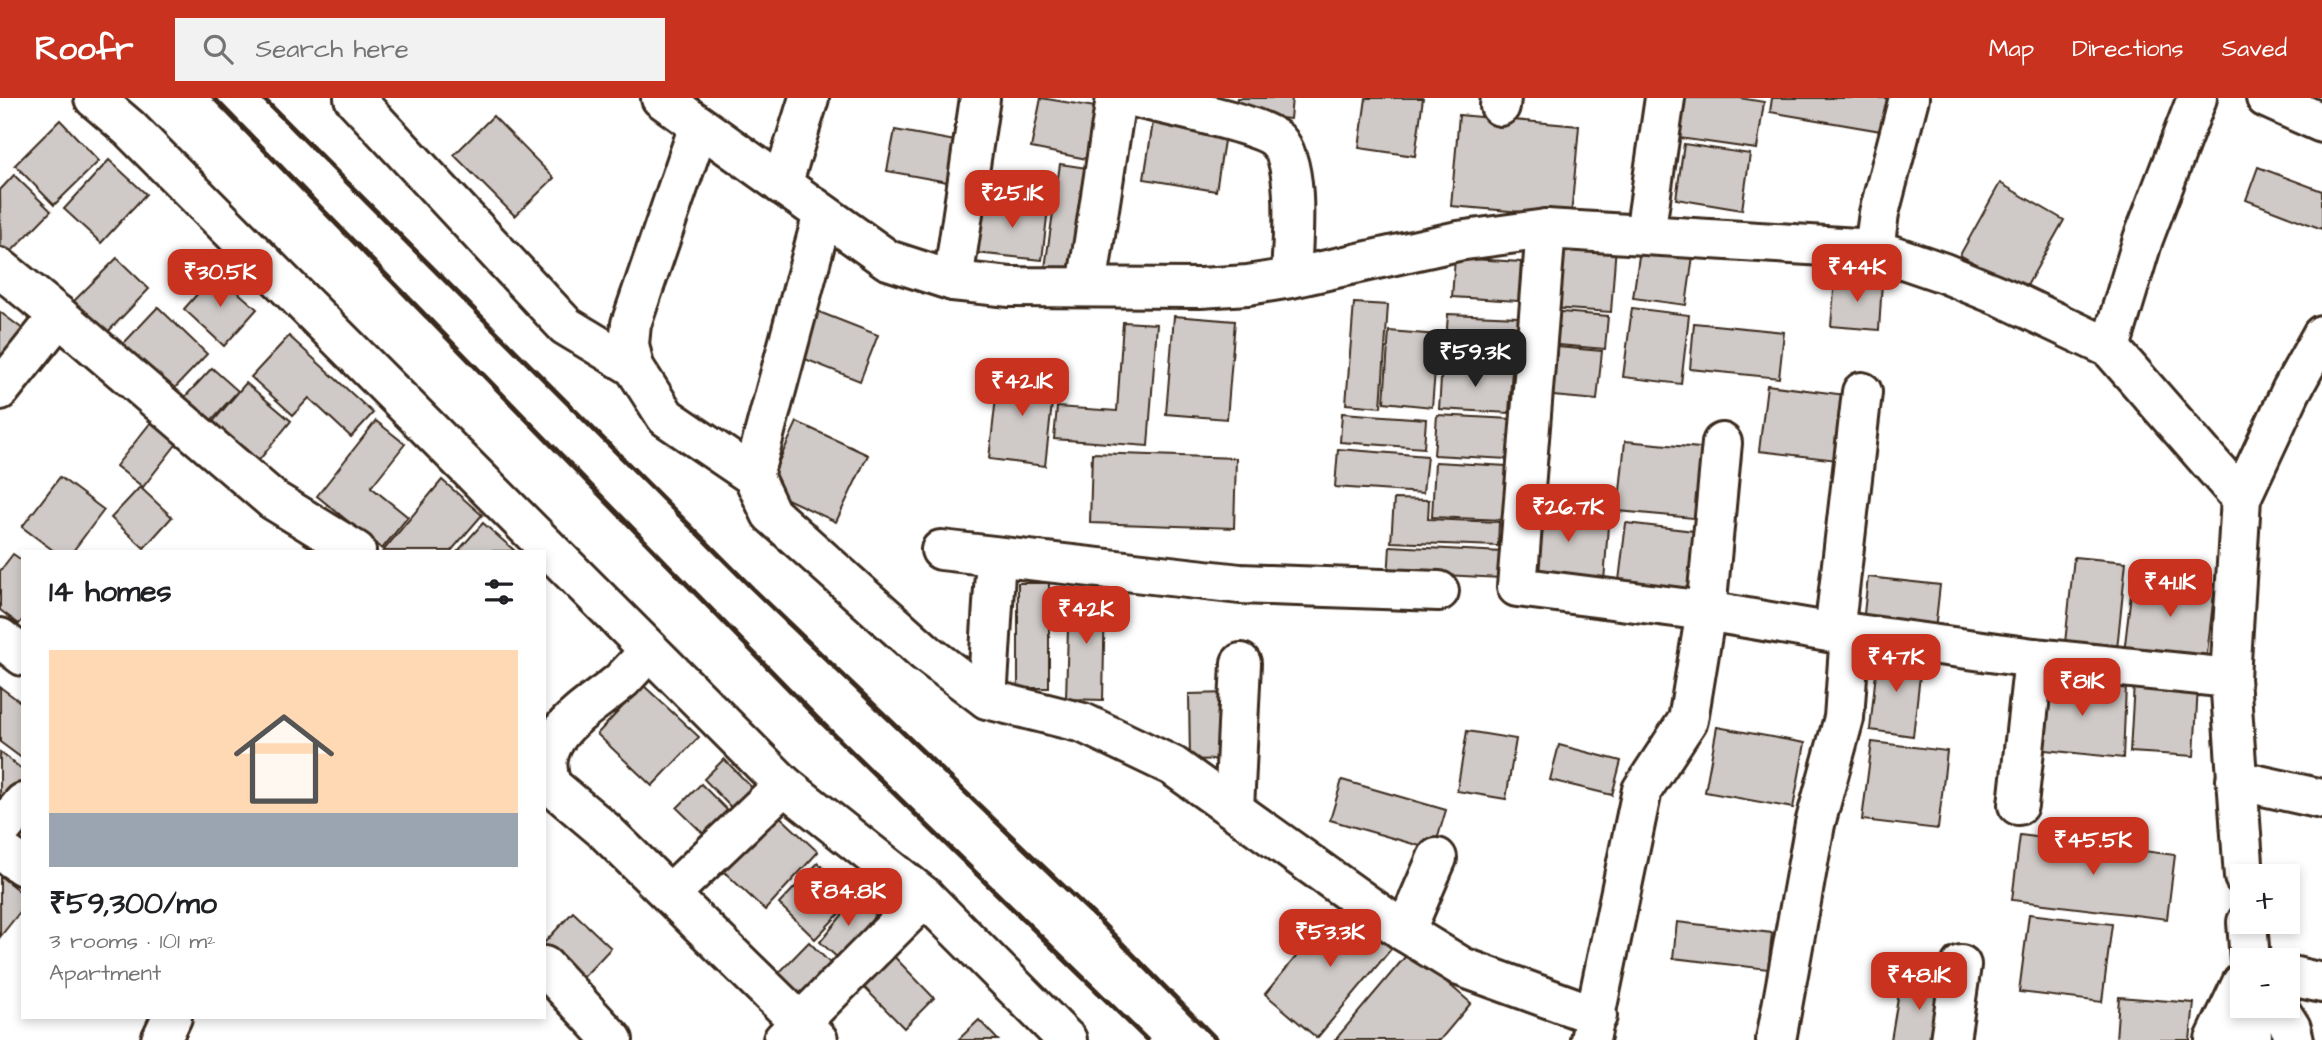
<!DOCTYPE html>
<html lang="en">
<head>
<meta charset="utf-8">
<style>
  body { margin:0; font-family:"Architects Daughter",sans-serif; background:#f2f2f2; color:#202124; height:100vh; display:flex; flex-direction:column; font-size:26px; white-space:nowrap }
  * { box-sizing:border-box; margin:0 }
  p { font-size:23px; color:#757577 }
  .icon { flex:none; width:38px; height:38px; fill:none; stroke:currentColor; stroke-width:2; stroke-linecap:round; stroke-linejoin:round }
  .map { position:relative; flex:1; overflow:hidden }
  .panel { position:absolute; left:21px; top:452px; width:525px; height:469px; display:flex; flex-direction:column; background:#fff; border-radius:0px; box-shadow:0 4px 10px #0003 }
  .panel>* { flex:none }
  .fabs { position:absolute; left:2230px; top:766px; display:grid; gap:14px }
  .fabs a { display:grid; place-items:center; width:70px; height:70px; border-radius:0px; background:#fff; box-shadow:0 4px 10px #0003; font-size:35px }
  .price { position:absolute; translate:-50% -60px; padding:0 16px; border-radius:14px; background:#c8321e; color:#fff; font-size:23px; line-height:46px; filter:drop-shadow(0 2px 4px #0008) }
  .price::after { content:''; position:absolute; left:50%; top:42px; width:21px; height:16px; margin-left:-10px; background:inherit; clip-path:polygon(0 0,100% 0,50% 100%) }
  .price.active { background:#222; color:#fff }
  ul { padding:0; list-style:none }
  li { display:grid; align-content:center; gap:14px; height:371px; padding:0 28px }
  li span { display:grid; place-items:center; height:217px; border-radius:0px; color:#555 }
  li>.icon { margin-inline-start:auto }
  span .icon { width:126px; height:126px; fill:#fffc; stroke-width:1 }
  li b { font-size:30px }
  h2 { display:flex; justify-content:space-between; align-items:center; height:84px; padding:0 28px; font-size:30px }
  header { display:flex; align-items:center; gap:42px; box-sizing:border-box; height:98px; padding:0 35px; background:#c8321e; color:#fff }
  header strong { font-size:33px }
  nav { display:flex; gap:38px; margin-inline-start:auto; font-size:24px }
  .search { width:490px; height:63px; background:#f2f2f2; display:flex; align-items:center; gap:18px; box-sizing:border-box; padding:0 24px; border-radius:0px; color:#757577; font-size:26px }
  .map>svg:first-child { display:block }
  .building { fill:#cfcac7; stroke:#3b2a1e; stroke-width:2 }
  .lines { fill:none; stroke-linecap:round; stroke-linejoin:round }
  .street-casing { stroke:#3b2a1e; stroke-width:44 }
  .secondary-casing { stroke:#3b2a1e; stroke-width:44 }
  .street { stroke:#fff; stroke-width:38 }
  .secondary { stroke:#fff; stroke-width:38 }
  .rail { stroke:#3b2a1e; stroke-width:5 }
</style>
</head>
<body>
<header>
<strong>Roofr</strong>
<div class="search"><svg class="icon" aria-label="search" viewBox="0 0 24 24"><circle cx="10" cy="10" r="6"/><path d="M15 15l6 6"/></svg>Search here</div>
<nav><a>Map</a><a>Directions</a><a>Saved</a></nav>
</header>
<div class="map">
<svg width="2322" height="942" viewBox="0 0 2322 942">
  <rect width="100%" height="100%" fill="#fff"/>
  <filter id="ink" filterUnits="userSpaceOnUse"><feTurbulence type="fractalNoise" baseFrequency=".0143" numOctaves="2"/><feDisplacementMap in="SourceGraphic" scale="14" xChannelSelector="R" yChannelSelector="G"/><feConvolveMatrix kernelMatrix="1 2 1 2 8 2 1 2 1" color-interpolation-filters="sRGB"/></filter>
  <g filter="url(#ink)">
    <!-- building -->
    <g class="building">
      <path d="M1041,0L1107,11L1097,63L1031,50Z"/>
      <path d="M1237,0H1292L1290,21L1235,15Z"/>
      <path d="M1366,0H1423L1415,58L1359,50Z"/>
      <path d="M1685,0H1740L1764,4L1757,51L1679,40Z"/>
      <path d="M1772,0H1887L1881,33L1770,14Z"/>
      <path d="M1459,17L1579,28L1571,118L1451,108Z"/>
      <path d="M493,18L554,80L515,118L454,57Z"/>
      <path d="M1154,18L1226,30L1216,93L1144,81Z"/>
      <path d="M60,22L99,63L54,107L15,67Z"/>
      <path d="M895,32L961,44L953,85L887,73Z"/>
      <path d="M1684,46L1750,56L1742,112L1676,101Z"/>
      <path d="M109,62L146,96L101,145L64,111Z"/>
      <path d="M1060,66L1094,71L1078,182L1044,177Z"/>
      <path d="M2258,69L2322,93V131L2246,102Z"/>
      <path d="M14,77L51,113L1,164L0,92Z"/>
      <path d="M2000,85L2064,122L2024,193L1960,157Z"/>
      <path d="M981,102L1048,110L1042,162L976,155Z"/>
      <path d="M1557,143L1616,147L1611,214L1551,210Z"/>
      <path d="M1640,151L1693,158L1686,207L1633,200Z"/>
      <path d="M117,160L149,191L102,240L69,208Z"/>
      <path d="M1455,160L1521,164L1518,203L1452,199Z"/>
      <path d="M216,175L257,211L224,248L184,211Z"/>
      <path d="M1835,181L1882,184L1879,232L1831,228Z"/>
      <path d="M1354,205L1388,207L1381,309L1346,306Z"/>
      <path d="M158,209L207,256L171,294L122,247Z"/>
      <path d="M1632,210L1689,217L1681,286L1623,279Z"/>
      <path d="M814,212L878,237L860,283L795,257Z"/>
      <path d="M1549,213L1608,218L1605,251L1546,246Z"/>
      <path d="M0,214L24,232L0,265Z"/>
      <path d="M1448,216L1518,219L1516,248L1446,244Z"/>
      <path d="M1174,218L1235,223L1227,321L1166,316Z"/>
      <path d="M1123,224L1157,226L1148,348L1054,341L1057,309L1117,313Z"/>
      <path d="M1694,225L1784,234L1779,280L1690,271Z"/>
      <path d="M1389,233L1438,237L1432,309L1384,304Z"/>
      <path d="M289,238L373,315L351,339L309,300L293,317L251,279Z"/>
      <path d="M1546,248L1602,253L1597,302L1542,297Z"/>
      <path d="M1442,266L1512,271L1509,315L1439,311Z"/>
      <path d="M212,270L238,293L207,327L181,303Z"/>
      <path d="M999,273L1055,279L1045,368L989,361Z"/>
      <path d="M246,285L291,323L256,366L210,327Z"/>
      <path d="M1767,287L1854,298L1846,363L1759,353Z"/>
      <path d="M1342,315L1426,321L1424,350L1340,344Z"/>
      <path d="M1437,317L1511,321L1508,361L1434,357Z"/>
      <path d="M156,318L182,339L143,389L116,368Z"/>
      <path d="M376,323L405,346L371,389L408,419L382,451L317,398Z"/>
      <path d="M797,324L868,357L836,424L766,391Z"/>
      <path d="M1625,343L1710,351L1704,421L1618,413Z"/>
      <path d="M1338,351L1427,358L1423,395L1335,389Z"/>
      <path d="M1092,355L1236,360L1234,430L1090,425Z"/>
      <path d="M1435,364L1507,368L1504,422L1432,419Z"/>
      <path d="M60,379L104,412L73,453H54L22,429Z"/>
      <path d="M442,382L482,417L451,453H383Z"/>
      <path d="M140,389L172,419L144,450L111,420Z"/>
      <path d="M1394,401L1429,402L1428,421L1499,424L1498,448L1391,444Z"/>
      <path d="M1532,408L1609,413L1604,484L1527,479Z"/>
      <path d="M483,425L515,453H458Z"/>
      <path d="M1626,425L1702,434L1694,500L1618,491Z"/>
      <path d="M1390,448L1502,454L1501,480L1425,476L1388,481Z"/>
      <path d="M13,456L23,463V521L19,526L0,512V473Z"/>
      <path d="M2074,459L2126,464L2117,551L2065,545Z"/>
      <path d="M2133,478L2215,487L2206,565L2124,555Z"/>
      <path d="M1868,479L1940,487L1935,532L1863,525Z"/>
      <rect x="1018" y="485" width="31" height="105"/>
      <path d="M1069,494L1105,495L1103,602L1066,601Z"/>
      <path d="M1878,555L1922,560L1913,638L1870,632Z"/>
      <path d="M2041,581L2126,587L2123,660L2036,651Z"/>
      <path d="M2134,585L2198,588L2194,658L2130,654Z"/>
      <path d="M643,587L699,639L652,688L597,636Z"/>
      <path d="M0,589L23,606V661L0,644Z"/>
      <path d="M1230,595L1231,661L1190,662L1189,596Z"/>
      <path d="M1717,629L1805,645L1793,710L1705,694Z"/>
      <path d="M1467,633L1516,641L1506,701L1457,693Z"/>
      <path d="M1872,644L1947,653L1938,731L1862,722Z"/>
      <path d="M1559,647L1621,663L1612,697L1550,682Z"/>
      <path d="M0,654L23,672V684L0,712Z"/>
      <path d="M724,661L764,702L743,722L704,681Z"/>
      <path d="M1342,682L1446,712L1434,752L1330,722Z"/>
      <path d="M701,686L739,724L716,748L677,710Z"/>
      <path d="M774,713L818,754L765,812L721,771Z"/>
      <path d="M2020,737L2175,757L2167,821L2012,802Z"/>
      <path d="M818,765L854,800L815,841L779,806Z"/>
      <path d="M0,778L23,796V810L0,839Z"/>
      <path d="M856,800L876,817L839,861L820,844Z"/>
      <path d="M1344,801L1396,845L1317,940L1265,896Z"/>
      <path d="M573,814L611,850L577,886L544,854V845Z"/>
      <path d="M2029,816L2112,826L2102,904L2019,894Z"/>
      <path d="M1677,824L1772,835L1768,871L1673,860Z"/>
      <path d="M809,844L833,868L796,907L771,883Z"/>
      <path d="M886,850L934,900L904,930L855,880Z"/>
      <path d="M1410,853L1471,905L1440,942H1335Z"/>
      <path d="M1901,882L1947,889L1938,942H1891Z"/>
      <path d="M2119,899L2194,905L2190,942H2116Z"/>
      <path d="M979,922L998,942H958Z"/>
    </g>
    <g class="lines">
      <defs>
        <g id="street">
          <path d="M94,0L129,30L784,687L925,799L1067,942"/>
          <path d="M354,0L566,228L634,269"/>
          <path d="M661,0L888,162L953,183L1010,189L1200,190L1248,187L1291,180L1458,143L1546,131L1874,151L1944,175L2007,201L2110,250L2241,400"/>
          <path d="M1137,0C1163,7 1261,26 1277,42C1301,67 1292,146 1291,180"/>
          <path d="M2266,0L2322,25"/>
          <path d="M1500,8L1501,0"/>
          <path d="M699,28L631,226L629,246L634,269L666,319L753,378L771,416L926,555L987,601L1083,625L1173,668L1405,834L1462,869L1597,918"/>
          <path d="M782,87L809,0"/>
          <path d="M1546,131L1517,489L1706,513L1722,345"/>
          <path d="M1645,136L1665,0"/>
          <path d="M1874,151L1879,115L1909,0"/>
          <path d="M0,170L59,218L273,402L356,453"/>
          <path d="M953,183L980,0"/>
          <path d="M1087,189L1116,0"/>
          <path d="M2110,250L2143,141L2197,0"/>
          <path d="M0,292L59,218"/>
          <path d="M753,378L823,116"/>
          <path d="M941,452L1240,486L1439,493"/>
          <path d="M1834,535L1862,294"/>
          <path d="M0,540L23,558"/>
          <path d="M648,553C640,563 631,573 622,582C592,609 530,638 552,688L604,732L818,942"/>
          <path d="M987,601L996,459"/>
          <path d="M2236,682L2322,701"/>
          <path d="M2018,707L2034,560"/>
          <path d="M1234,711L1241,565"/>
          <path d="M0,733L23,705"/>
          <path d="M0,752L23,768"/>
          <path d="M670,796L784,687"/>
          <path d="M1405,834L1437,760"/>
          <path d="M544,868L613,942"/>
          <path d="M2287,877L2322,885"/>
          <path d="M2277,908L2291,930L2294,942"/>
          <path d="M161,942L172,919"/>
          <path d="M783,942L925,799"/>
          <path d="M1590,942L1642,692L1688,622L1706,513L1834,535H1850L2034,560L2230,580"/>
          <path d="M1776,942L1815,726L1844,620L1850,535"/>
          <path d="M1950,942L1961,867"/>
          <path d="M2215,942L2242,885"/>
        </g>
        <g id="secondary">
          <path d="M2244,779L2230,580L2241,400L2291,293L2322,237"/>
          <path d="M2247,824L2250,863"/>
          <path d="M2251,908L2252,942"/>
        </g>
      </defs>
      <!-- street casing -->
      <use href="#street" class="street-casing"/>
      <!-- secondary casing -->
      <use href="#secondary" class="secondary-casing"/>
      <!-- street -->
      <use href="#street" class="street"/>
      <!-- secondary -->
      <use href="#secondary" class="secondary"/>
      <!-- rail -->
      <g class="rail">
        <path d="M214,0L816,619L1147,942"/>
        <path d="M263,0L753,491L1097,820L1217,942"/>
      </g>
    </g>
  </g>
</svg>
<div class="fabs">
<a>+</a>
<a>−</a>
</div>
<b class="price" style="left:1012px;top:132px">₹25.1K</b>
<b class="price" style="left:1857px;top:206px">₹44K</b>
<b class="price" style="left:220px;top:211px">₹30.5K</b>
<b class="price active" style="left:1475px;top:291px">₹59.3K</b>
<b class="price" style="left:1022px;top:320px">₹42.1K</b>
<b class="price" style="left:1568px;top:446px">₹26.7K</b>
<b class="price" style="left:2170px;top:521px">₹41.1K</b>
<b class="price" style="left:1086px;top:548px">₹42K</b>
<b class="price" style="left:1896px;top:596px">₹47K</b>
<b class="price" style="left:2082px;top:620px">₹81K</b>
<b class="price" style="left:2093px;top:779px">₹45.5K</b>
<b class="price" style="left:848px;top:830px">₹84.8K</b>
<b class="price" style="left:1330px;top:871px">₹53.3K</b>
<b class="price" style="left:1919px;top:914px">₹48.1K</b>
<section class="panel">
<h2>14 homes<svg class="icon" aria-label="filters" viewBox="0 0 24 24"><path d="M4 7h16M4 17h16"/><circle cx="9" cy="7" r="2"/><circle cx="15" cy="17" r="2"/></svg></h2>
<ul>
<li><span style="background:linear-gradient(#ffd9b3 75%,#9aa5b1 0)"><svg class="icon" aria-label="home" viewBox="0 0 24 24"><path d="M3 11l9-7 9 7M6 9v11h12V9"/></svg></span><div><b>₹59,300/mo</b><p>3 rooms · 101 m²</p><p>Apartment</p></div></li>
</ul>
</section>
</div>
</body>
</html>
